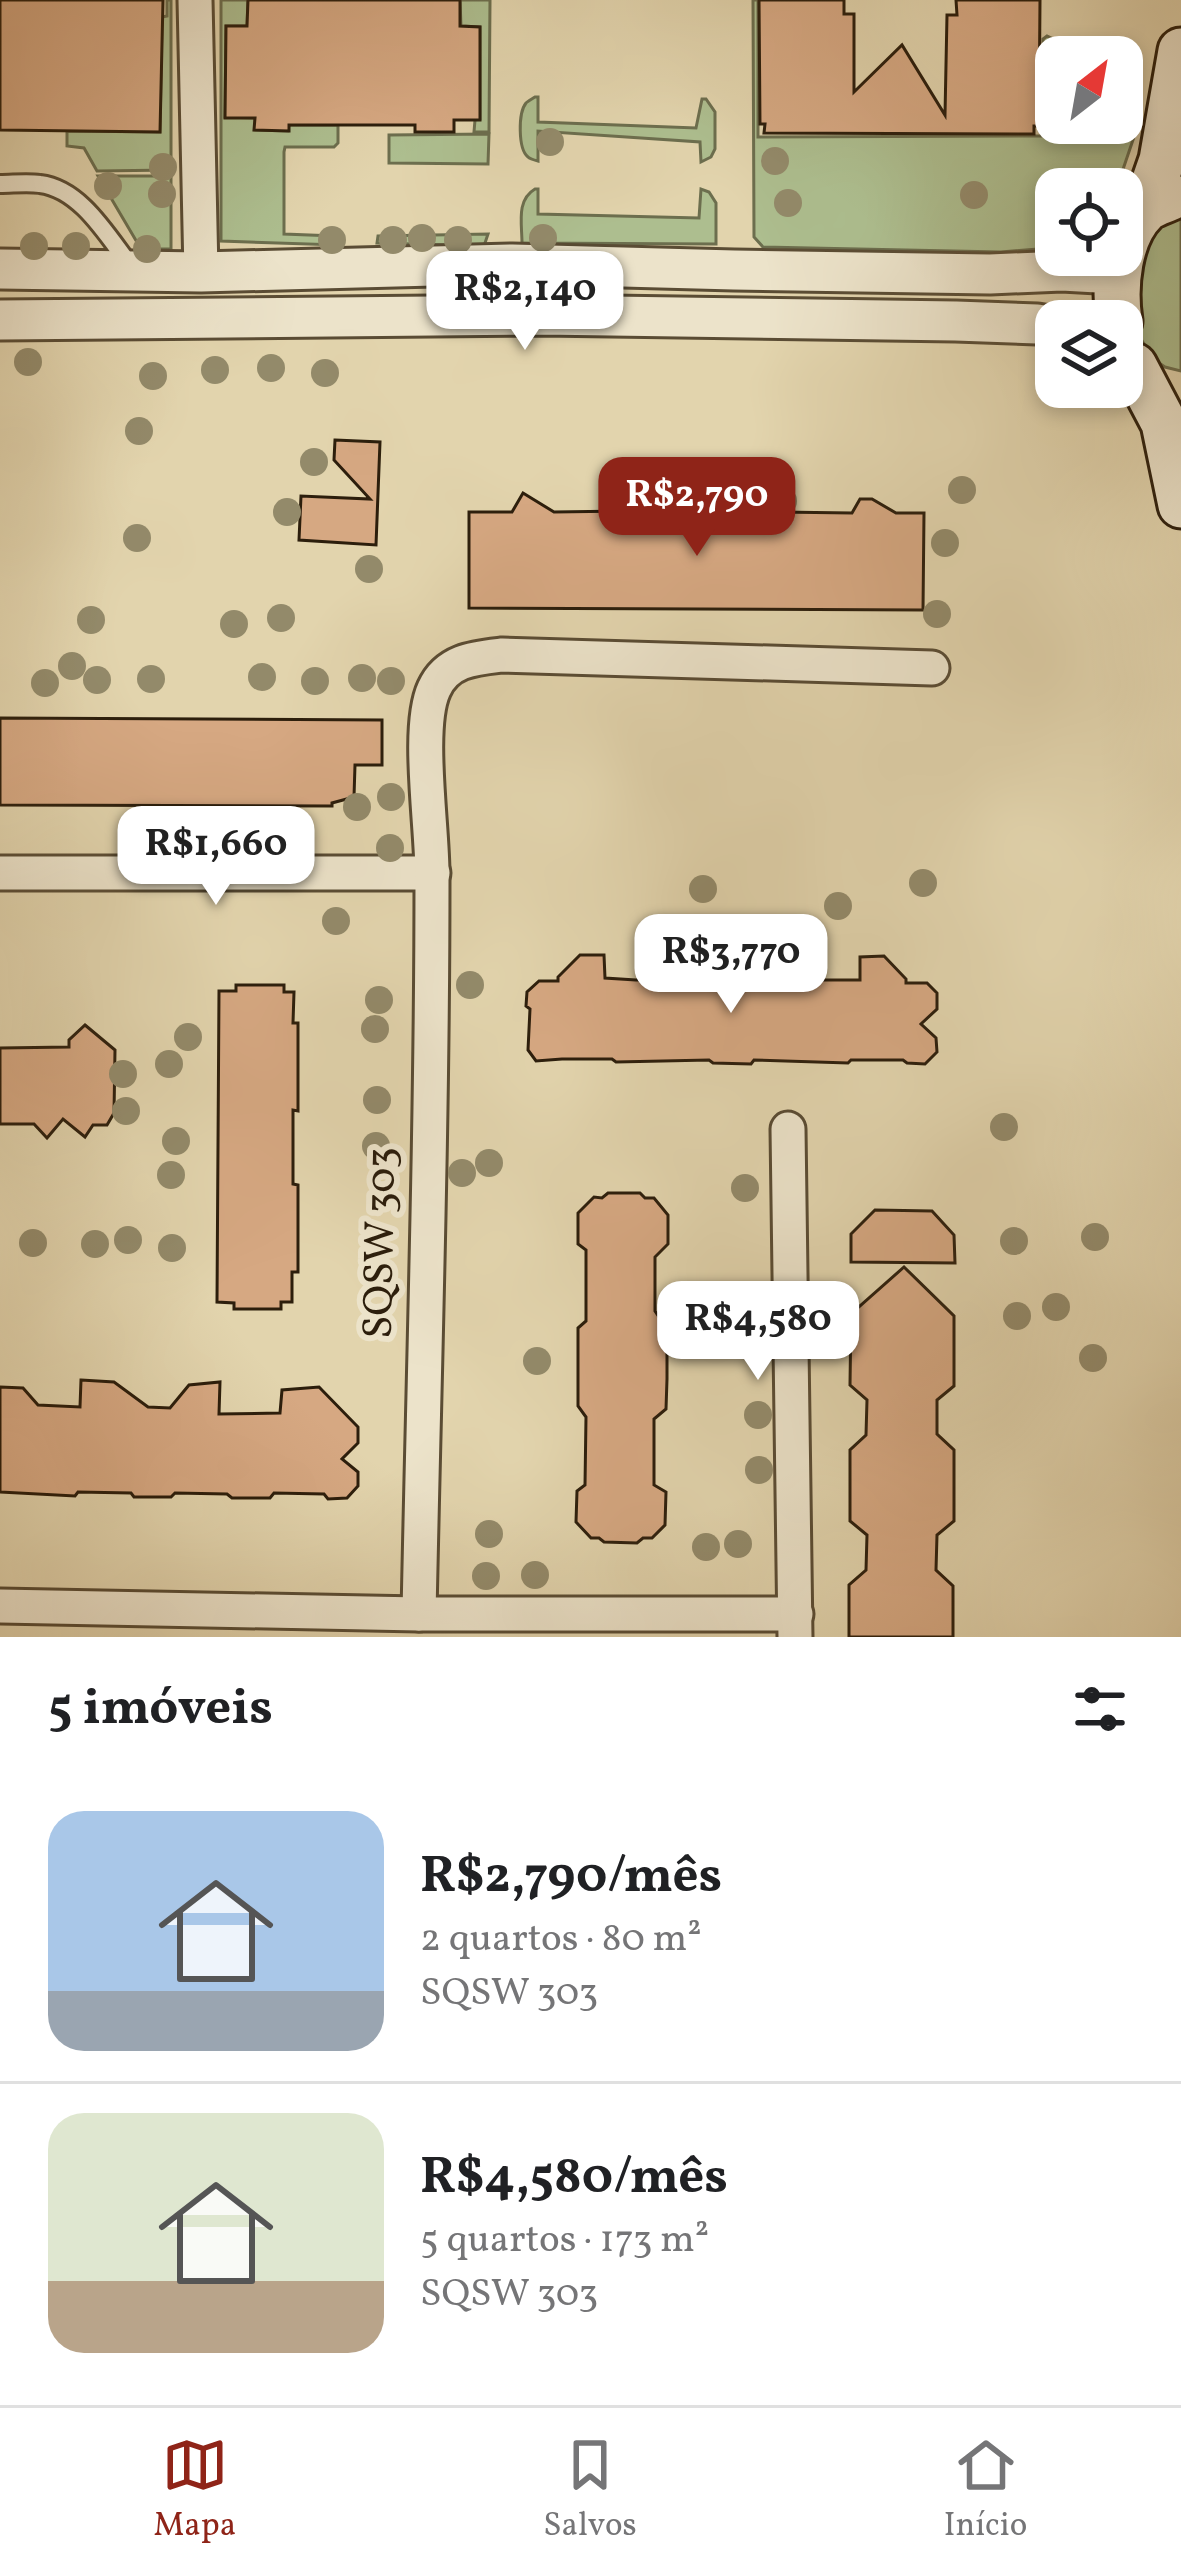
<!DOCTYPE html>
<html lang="pt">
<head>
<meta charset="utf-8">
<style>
  body { margin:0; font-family:Vollkorn,serif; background:#f2f2f2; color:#202124; height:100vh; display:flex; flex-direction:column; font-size:45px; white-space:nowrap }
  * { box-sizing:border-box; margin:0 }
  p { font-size:39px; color:#757577 }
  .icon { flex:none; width:66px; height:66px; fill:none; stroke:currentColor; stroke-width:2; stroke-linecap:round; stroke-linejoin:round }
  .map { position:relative; height:1637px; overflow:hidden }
  .drawer { display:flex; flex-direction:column; background:#fff; flex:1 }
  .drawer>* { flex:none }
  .needle { width:78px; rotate:31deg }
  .tools { position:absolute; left:1035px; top:36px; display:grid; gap:24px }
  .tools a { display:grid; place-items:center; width:108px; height:108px; border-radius:24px; background:#fff; box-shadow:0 6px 18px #0003; font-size:60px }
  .price { position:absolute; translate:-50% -102px; padding:0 27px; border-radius:24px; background:#fff; color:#222; font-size:39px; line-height:78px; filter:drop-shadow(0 3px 6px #0008) }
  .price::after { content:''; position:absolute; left:50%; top:72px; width:36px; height:27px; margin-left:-18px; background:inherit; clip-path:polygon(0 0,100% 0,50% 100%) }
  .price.active { background:#8f2418; color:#fff }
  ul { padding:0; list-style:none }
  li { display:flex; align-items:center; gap:36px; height:300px; padding:0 48px }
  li+li { border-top:3px solid #e0e0e0 }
  li span { display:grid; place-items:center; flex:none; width:336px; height:240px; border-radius:36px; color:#555 }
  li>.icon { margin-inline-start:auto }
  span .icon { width:144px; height:144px; fill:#fffc; stroke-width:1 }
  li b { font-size:51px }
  h2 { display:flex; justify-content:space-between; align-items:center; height:144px; padding:0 48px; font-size:51px }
  .menu { display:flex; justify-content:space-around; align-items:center; height:168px; border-top:3px solid #e0e0e0; background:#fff; font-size:33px; color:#757577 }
  .menu a { display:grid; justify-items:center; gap:6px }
  .menu .active { color:#8f2418 }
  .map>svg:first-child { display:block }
  .green { fill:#adbe8f; stroke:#6c6e4e; stroke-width:3 }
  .building { fill:#d6a882; stroke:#2c1e0c; stroke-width:3 }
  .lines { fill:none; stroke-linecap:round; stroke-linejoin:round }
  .service-casing { stroke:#5a4c34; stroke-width:22 }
  .minor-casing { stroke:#5a4c34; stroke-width:39 }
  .tertiary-casing { stroke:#5a4c34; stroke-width:45 }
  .secondary-casing { stroke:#2c1e0c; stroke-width:51 }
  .service { stroke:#ece3ca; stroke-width:16 }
  .minor { stroke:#ece3ca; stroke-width:33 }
  .tertiary { stroke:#ece3ca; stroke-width:39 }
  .secondary { stroke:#ece3ca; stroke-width:45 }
  .tree { fill:#938a6a }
  .labels { text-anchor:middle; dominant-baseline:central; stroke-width:12; stroke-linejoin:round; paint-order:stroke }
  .street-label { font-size:42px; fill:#2c1e0c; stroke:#ece3ca }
</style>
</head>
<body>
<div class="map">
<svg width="1181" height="1637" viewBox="0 0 1181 1637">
  <rect width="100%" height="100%" fill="#e2d4ad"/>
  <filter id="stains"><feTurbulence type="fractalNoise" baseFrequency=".00167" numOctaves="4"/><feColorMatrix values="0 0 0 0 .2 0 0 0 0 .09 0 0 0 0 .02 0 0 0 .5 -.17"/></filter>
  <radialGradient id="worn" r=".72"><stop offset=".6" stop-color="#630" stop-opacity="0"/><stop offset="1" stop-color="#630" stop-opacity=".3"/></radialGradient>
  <!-- green -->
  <g class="green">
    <path d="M167,0H171V170L97,171L84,148L67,146V131L160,132L162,17L167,16Z"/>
    <path d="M221,0H248L247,26H226L225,117L255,118V130L288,131L289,125H338V143L334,147H285L284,152V234L335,236L338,238V245L221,241Z"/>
    <path d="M460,0H490L489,132H474L475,120L480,119V27L461,26Z"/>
    <path d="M753,0H758V137L1042,136L1043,39L1047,36L1051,38L1052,82L1056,83V123H1122V83H1141L1135,134L1118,184L1115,189H1056V242L1038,249L1001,252L763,247L754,237Z"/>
    <path d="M535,97H538V122L696,128L702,99H706L715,112V149L711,157L701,162L700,142L538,131V161C534,160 530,159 528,157C518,149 518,113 526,103C528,101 532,99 535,97Z"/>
    <path d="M489,134L488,164L389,163V135Z"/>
    <path d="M98,176H171V249H141Z"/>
    <path d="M535,189H538V214L699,218L701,189L709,192L716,203V244L522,243C522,224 516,200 535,189Z"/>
    <path d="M1181,208V371L1165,367L1153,359L1138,334L1126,299L1150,222Z"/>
    <path d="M488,234L484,246L377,243L378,236Z"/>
  </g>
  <!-- building -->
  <g class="building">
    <path d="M0,0H163L160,132L0,130Z"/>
    <path d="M248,0H460V26L480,27V120H454V132H415V125H289V131L254,130L255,118H225L226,26H247Z"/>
    <path d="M759,0H844V14H854V92L902,45L945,115L947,15H957L956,0H1040L1039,126H1034V134L764,133L765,124H760Z"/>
    <path d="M335,440L380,442L376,545L299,540L301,496L370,499L334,460Z"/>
    <path d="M523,493L554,512L625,511L636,493L667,512H739L749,495L778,512L852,513L860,499H872L896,513H924L923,610L469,608V512H512Z"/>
    <path d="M0,718L382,720V765H355L354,797L332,803V806L0,805Z"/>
    <path d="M580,955H604L605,978L636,980H665L668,955L692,957L717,981L747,980L775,956H798L800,980H860V957L884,956L906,979V983H927L937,993V1009L921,1024L936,1038L937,1052L925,1064L907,1063L903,1060H851L848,1063L754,1060L751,1064L713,1063L709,1060L616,1062L612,1059H562L536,1061L528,1050L530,1009L526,1006L527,992L539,981H558V977Z"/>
    <path d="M236,985H284V992H294L293,1023H298V1111L293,1110V1184L298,1185V1272H292V1302H281V1309H234V1303L217,1302L219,991H236Z"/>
    <path d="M85,1025L115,1050L114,1113L107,1125H93L85,1137L63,1119L47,1138L34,1124H0V1048L69,1047V1040Z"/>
    <path d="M608,1193H640L645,1198H654L668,1215V1244L655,1257V1311L667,1329V1379L666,1409L654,1419V1485L666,1492L665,1525L652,1538H643L637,1543L604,1542L599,1538H591L576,1522L577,1491L585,1485L586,1417L578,1406V1328L586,1321V1250L578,1244V1213L594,1197L602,1198Z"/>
    <path d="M875,1210L932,1211L954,1235L955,1263L851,1262V1234Z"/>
    <path d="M904,1267L954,1316V1386L937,1400V1434L954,1450V1521L937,1535L936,1570L953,1586V1637H849V1585L866,1570L867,1535L850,1521V1450L866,1435L867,1400L850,1385L851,1314Z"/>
    <path d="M81,1380L114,1382L148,1407L170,1408L189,1385L220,1382L219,1414L280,1413L282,1390L319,1387L358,1427V1443L342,1459L358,1472V1486L347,1498L328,1499L324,1494L274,1493L270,1498H232L227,1494L175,1493L171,1497H134L131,1493L78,1492L75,1496L0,1492V1387L23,1388L38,1405L80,1407Z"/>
  </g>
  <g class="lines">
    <defs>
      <path id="service" d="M0,184C13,184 27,182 40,184C82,189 109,239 133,269"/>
      <g id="minor">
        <path d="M195,0L201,272"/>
        <path d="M0,873H433"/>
        <path d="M788,1129L795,1637"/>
        <path d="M0,1606L419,1614H796"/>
        <path d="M419,1614C424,1369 432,1124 432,878C433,831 416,728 434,689C447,660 475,658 502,655L932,668"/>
      </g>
      <g id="tertiary">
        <path d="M0,269L201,272L512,264L734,270L990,274L1062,271L1116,274"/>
        <path d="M0,320L543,315L956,321L1037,324L1056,327"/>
      </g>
      <g id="secondary">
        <path d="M1145,209L1162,160L1181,51"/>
        <path d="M1119,321C1114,287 1118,236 1145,210C1151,204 1163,201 1171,197"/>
        <path d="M1134,366L1164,423L1181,505"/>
      </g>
    </defs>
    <!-- service casing -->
    <use href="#service" class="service-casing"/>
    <!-- minor casing -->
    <use href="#minor" class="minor-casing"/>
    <!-- tertiary casing -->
    <use href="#tertiary" class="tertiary-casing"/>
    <!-- secondary casing -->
    <use href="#secondary" class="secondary-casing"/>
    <!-- service -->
    <use href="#service" class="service"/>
    <!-- minor -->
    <use href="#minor" class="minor"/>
    <!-- tertiary -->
    <use href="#tertiary" class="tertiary"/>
    <!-- secondary -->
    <use href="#secondary" class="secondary"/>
  </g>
  <!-- trees -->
  <g class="tree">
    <circle cx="550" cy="142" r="14"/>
    <circle cx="775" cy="161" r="14"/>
    <circle cx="163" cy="167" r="14"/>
    <circle cx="108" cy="186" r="14"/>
    <circle cx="162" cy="194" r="14"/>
    <circle cx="974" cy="195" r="14"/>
    <circle cx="788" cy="203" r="14"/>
    <circle cx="422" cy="238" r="14"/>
    <circle cx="543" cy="238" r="14"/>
    <circle cx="332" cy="240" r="14"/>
    <circle cx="393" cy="240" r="14"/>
    <circle cx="458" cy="240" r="14"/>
    <circle cx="34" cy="246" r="14"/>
    <circle cx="76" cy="246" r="14"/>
    <circle cx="147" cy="249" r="14"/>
    <circle cx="28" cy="362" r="14"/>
    <circle cx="271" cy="368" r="14"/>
    <circle cx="215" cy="370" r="14"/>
    <circle cx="325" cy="373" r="14"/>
    <circle cx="153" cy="376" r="14"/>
    <circle cx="139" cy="431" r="14"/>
    <circle cx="314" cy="462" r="14"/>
    <circle cx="962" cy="490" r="14"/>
    <circle cx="783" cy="501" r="14"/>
    <circle cx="287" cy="512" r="14"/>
    <circle cx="137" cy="538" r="14"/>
    <circle cx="945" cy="543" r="14"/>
    <circle cx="369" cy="569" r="14"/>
    <circle cx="937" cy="614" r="14"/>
    <circle cx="281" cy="618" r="14"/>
    <circle cx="91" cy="620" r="14"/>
    <circle cx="234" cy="624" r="14"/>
    <circle cx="72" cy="666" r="14"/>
    <circle cx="262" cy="677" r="14"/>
    <circle cx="362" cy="678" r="14"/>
    <circle cx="151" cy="679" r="14"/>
    <circle cx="97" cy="680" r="14"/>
    <circle cx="315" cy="681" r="14"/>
    <circle cx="391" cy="681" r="14"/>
    <circle cx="45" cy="683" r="14"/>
    <circle cx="391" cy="797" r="14"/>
    <circle cx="357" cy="807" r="14"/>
    <circle cx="390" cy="848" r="14"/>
    <circle cx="923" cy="883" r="14"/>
    <circle cx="703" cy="889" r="14"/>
    <circle cx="838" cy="906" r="14"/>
    <circle cx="336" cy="921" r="14"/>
    <circle cx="470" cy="985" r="14"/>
    <circle cx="379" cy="1000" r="14"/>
    <circle cx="375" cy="1029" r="14"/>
    <circle cx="188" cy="1037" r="14"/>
    <circle cx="169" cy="1064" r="14"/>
    <circle cx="123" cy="1074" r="14"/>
    <circle cx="377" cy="1100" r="14"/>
    <circle cx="126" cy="1111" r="14"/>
    <circle cx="1004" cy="1127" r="14"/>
    <circle cx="176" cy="1141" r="14"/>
    <circle cx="376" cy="1146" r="14"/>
    <circle cx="489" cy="1163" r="14"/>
    <circle cx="462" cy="1173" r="14"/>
    <circle cx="171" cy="1175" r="14"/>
    <circle cx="745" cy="1188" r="14"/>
    <circle cx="1095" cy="1237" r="14"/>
    <circle cx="128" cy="1240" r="14"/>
    <circle cx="1014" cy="1241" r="14"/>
    <circle cx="33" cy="1243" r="14"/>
    <circle cx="95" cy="1244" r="14"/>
    <circle cx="172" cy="1248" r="14"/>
    <circle cx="1056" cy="1307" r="14"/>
    <circle cx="1017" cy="1316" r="14"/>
    <circle cx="758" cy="1338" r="14"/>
    <circle cx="1093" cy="1358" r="14"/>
    <circle cx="537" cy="1361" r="14"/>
    <circle cx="758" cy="1415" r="14"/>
    <circle cx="759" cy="1470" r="14"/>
    <circle cx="489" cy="1534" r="14"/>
    <circle cx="738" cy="1544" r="14"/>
    <circle cx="706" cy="1547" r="14"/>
    <circle cx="535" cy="1575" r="14"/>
    <circle cx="486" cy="1576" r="14"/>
  </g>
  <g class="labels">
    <!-- street labels -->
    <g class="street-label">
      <text transform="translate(382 1243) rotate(-89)">SQSW 303</text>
    </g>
  </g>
  <rect width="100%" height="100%" filter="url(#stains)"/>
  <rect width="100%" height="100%" fill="url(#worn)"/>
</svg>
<div class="tools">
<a><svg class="needle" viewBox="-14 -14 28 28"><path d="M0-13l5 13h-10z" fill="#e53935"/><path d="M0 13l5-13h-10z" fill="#757577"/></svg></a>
<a><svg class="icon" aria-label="locate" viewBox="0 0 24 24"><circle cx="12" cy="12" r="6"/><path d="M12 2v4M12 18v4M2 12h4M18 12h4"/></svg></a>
<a><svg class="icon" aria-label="layers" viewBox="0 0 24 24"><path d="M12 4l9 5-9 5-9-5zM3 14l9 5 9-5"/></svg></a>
</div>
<b class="price" style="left:525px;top:353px">R$2,140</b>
<b class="price active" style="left:697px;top:559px">R$2,790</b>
<b class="price" style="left:216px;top:908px">R$1,660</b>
<b class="price" style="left:731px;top:1016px">R$3,770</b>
<b class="price" style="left:758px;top:1383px">R$4,580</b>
</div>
<section class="drawer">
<h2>5 imóveis<svg class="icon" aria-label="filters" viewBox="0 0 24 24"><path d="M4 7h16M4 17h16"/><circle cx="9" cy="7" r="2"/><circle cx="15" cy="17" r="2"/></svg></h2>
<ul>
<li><span style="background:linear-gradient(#a9c7e8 75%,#9aa5b1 0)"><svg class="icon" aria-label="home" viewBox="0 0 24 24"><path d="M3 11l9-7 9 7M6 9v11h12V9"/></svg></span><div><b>R$2,790/mês</b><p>2 quartos · 80 m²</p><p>SQSW 303</p></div></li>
<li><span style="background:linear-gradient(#dfe7d0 70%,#b9a48a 0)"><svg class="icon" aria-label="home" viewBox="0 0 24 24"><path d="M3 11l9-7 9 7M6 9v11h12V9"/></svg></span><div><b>R$4,580/mês</b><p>5 quartos · 173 m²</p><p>SQSW 303</p></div></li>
</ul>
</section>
<nav class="menu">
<a class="active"><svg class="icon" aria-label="map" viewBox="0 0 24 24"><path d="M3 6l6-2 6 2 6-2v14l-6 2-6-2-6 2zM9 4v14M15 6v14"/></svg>Mapa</a>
<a><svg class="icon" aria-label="saved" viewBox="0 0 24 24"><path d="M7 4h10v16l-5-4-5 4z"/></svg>Salvos</a>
<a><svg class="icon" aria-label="home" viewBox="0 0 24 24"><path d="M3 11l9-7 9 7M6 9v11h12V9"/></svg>Início</a>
</nav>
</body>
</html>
